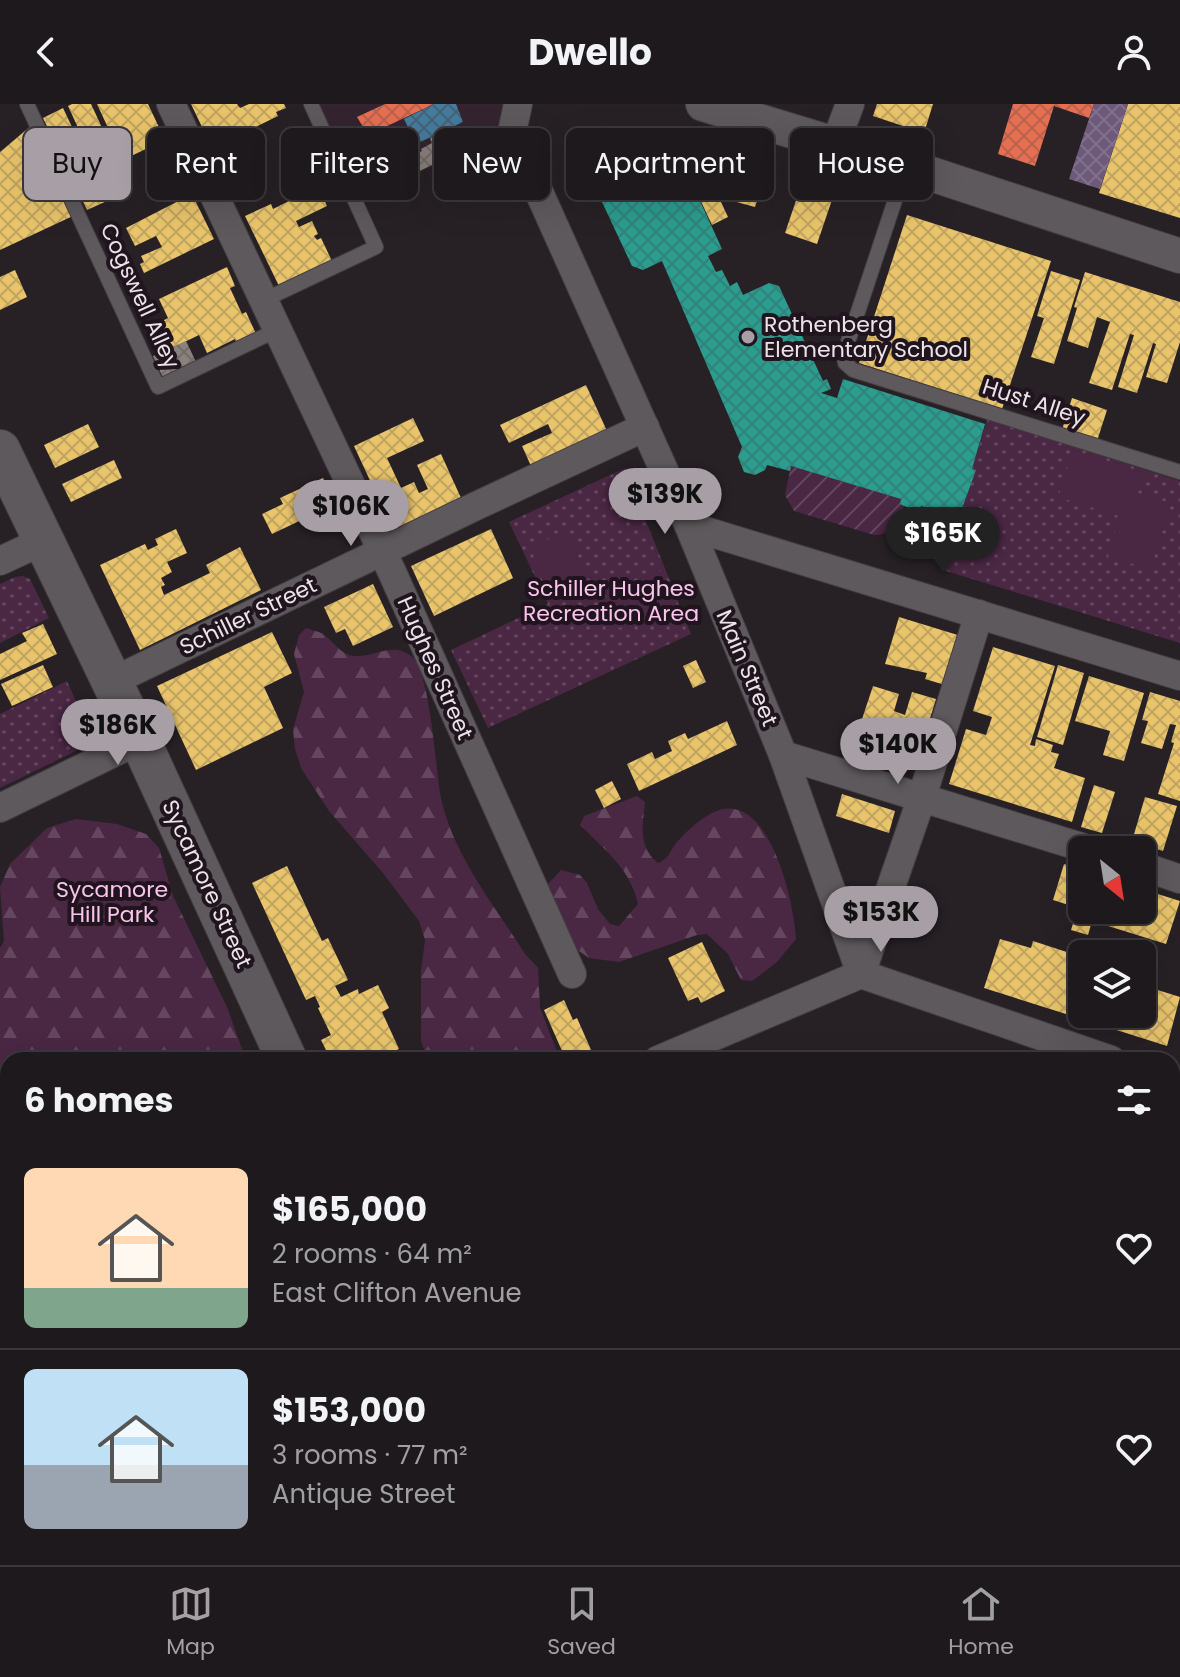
<!DOCTYPE html>
<html lang="en">
<head>
<meta charset="utf-8">
<style>
  body { margin:0; font-family:Poppins,sans-serif; background:#252225; color:#f1f3f6; height:100vh; display:flex; flex-direction:column; font-size:30px; white-space:nowrap }
  * { box-sizing:border-box; margin:0 }
  p { font-size:26px; color:#a0a0a3 }
  .icon { flex:none; width:44px; height:44px; fill:none; stroke:currentColor; stroke-width:2; stroke-linecap:round; stroke-linejoin:round }
  .map { position:relative; flex:1; overflow:hidden }
  .details { position:absolute; left:0px; top:948px; width:1180px; height:514px; display:flex; flex-direction:column; background:#1d191c; border-radius:24px 24px 0 0; box-shadow:0 8px 32px #0002,0 0 0 2px #3b383b }
  .details>* { flex:none }
  .hud { position:absolute; left:24px; top:24px; width:1132px; height:72px; display:flex; gap:16px }
  .needle { width:52px; rotate:150deg }
  .controls { position:absolute; left:1068px; top:732px; display:grid; gap:16px }
  .controls a { display:grid; place-items:center; width:88px; height:88px; border-radius:12px; background:#1d191c; box-shadow:0 8px 32px #0002,0 0 0 2px #3b383b; font-size:40px }
  .price { position:absolute; translate:-50% -68px; padding:0 18px; border-radius:28px; background:#a79fa5; color:#111; font-size:26px; line-height:52px; filter:drop-shadow(0 2px 4px #0008) }
  .price::after { content:''; position:absolute; left:50%; top:48px; width:24px; height:18px; margin-left:-12px; background:inherit; clip-path:polygon(0 0,100% 0,50% 100%) }
  .price.selected { background:#222; color:#fff }
  ul { padding:0; list-style:none }
  li { display:flex; align-items:center; gap:24px; height:200px; padding:0 24px }
  li+li { border-top:2px solid #3b383b }
  li span { display:grid; place-items:center; flex:none; width:224px; height:160px; border-radius:12px; color:#555 }
  li>.icon { margin-inline-start:auto }
  span .icon { width:96px; height:96px; fill:#fffc; stroke-width:1 }
  li b { font-size:34px }
  h2 { display:flex; justify-content:space-between; align-items:center; height:96px; padding:0 24px; font-size:34px }
  .tag { padding:0 28px; border-radius:12px; background:#1d191c; box-shadow:0 8px 32px #0002,0 0 0 2px #3b383b; font-size:28px; line-height:72px }
  .tag.selected { background:#a79fa5; color:#111 }
  header { display:flex; justify-content:space-between; align-items:center; height:104px; padding:0 24px; background:#1d191c; font-size:36px; font-weight:700 }
  .tabs { display:flex; justify-content:space-around; align-items:center; height:112px; border-top:2px solid #3b383b; background:#1d191c; font-size:22px; color:#a0a0a3 }
  .tabs a { display:grid; justify-items:center; gap:4px }
  .tabs .selected { color:#a79fa5 }
  .map>svg:first-child { display:block }
  .built { fill:#332430 }
  .grass { fill:url(#grass-dots) }
  .forest { fill:url(#forest-firs) }
  .garden { fill:url(#garden-furrows) }
  .pitch { fill:#4a2743 }
  .homes { fill:url(#homes-cross-hatch) }
  .shops { fill:url(#shops-cross-hatch) }
  .offices { fill:url(#offices-cross-hatch) }
  .schools { fill:url(#schools-cross-hatch) }
  .public { fill:url(#public-cross-hatch) }
  .industry { fill:url(#industry-cross-hatch) }
  .lines { fill:none; stroke-linecap:round; stroke-linejoin:round }
  .service-casing { stroke:#443e43; stroke-width:16 }
  .minor-casing { stroke:#443e43; stroke-width:30 }
  .tertiary-casing { stroke:#443e43; stroke-width:36 }
  .secondary-casing { stroke:#443e43; stroke-width:42 }
  .service { stroke:#5d595c; stroke-width:14 }
  .minor { stroke:#5d595c; stroke-width:28 }
  .tertiary { stroke:#5d595c; stroke-width:34 }
  .secondary { stroke:#5d595c; stroke-width:40 }
  .poi-dot { fill:#a79fa5; stroke:#20151e; stroke-width:3 }
  .labels { text-anchor:middle; dominant-baseline:central; stroke-width:8; stroke-linejoin:round; paint-order:stroke }
  .street-label { font-size:22px; fill:#ece3e9; stroke:#20151e }
  .poi-label { font-size:22px; fill:#ece3e9; stroke:#20151e; text-anchor:start }
  .park-label { font-size:22px; fill:#f9c3eb; stroke:#20151e }
</style>
</head>
<body>
<header><svg class="icon" aria-label="back" viewBox="0 0 24 24"><path d="M15 5l-7 7 7 7"/></svg>Dwello<svg class="icon" aria-label="person" viewBox="0 0 24 24"><circle cx="12" cy="8" r="4"/><path d="M4 21q1-7 8-7t8 7"/></svg></header>
<div class="map">
<svg width="1180" height="1461" viewBox="0 0 1180 1461">
  <defs>
    <pattern id="grass-dots" width="8" height="8" patternUnits="userSpaceOnUse" patternTransform="scale(2)"><rect width="8" height="8" fill="#4a2743"/><path d="M2 2h.1M6 6h.1" fill="none" stroke="#64465e" stroke-width="1.8" stroke-linecap="round"/></pattern>
    <pattern id="forest-firs" width="22" height="20" patternUnits="userSpaceOnUse" patternTransform="scale(2)"><rect width="22" height="20" fill="#4a2743"/><path d="M5 1l3.5 6h-7zM16 11l3.5 6h-7z" fill="#64465e"/></pattern>
    <pattern id="garden-furrows" width="10" height="10" patternUnits="userSpaceOnUse" patternTransform="scale(2)"><rect width="10" height="10" fill="#4a2743"/><path d="M-1 1l2-2M0 10L10 0M9 11l2-2" fill="none" stroke="#64465e"/></pattern>
    <pattern id="homes-cross-hatch" width="8" height="8" patternUnits="userSpaceOnUse" patternTransform="scale(2)"><rect width="8" height="8" fill="#e9c46a"/><path d="M0 0l8 8M0 8l8-8" fill="none" stroke="#c0a461"/></pattern>
    <pattern id="shops-cross-hatch" width="8" height="8" patternUnits="userSpaceOnUse" patternTransform="scale(2)"><rect width="8" height="8" fill="#e76f51"/><path d="M0 0l8 8M0 8l8-8" fill="none" stroke="#b7624e"/></pattern>
    <pattern id="offices-cross-hatch" width="8" height="8" patternUnits="userSpaceOnUse" patternTransform="scale(2)"><rect width="8" height="8" fill="#6d597a"/><path d="M0 0l8 8M0 8l8-8" fill="none" stroke="#82718d"/></pattern>
    <pattern id="schools-cross-hatch" width="8" height="8" patternUnits="userSpaceOnUse" patternTransform="scale(2)"><rect width="8" height="8" fill="#2a9d8f"/><path d="M0 0l8 8M0 8l8-8" fill="none" stroke="#338279"/></pattern>
    <pattern id="public-cross-hatch" width="8" height="8" patternUnits="userSpaceOnUse" patternTransform="scale(2)"><rect width="8" height="8" fill="#457b9d"/><path d="M0 0l8 8M0 8l8-8" fill="none" stroke="#466276"/></pattern>
    <pattern id="industry-cross-hatch" width="8" height="8" patternUnits="userSpaceOnUse" patternTransform="scale(2)"><rect width="8" height="8" fill="#8a817c"/><path d="M0 0l8 8M0 8l8-8" fill="none" stroke="#736c69"/></pattern>
  </defs>
  <rect width="100%" height="100%" fill="#272126"/>
  <!-- built -->
  <path class="built" d="M311,0H518L512,28L476,43L491,77L449,97L432,63L353,95Z"/>
  <!-- grass -->
  <g class="grass">
    <path d="M987,315L1180,377V539L943,466L975,366L972,365Z"/>
    <path d="M625,364L691,530L488,624L451,546L548,500L509,418Z"/>
    <path d="M23,472L30,475L49,514L0,539V480L15,473Z"/>
    <path d="M67,577L94,638L0,684V610Z"/>
  </g>
  <!-- forest -->
  <g class="forest">
    <path d="M306,524C311,526 318,527 323,530C335,538 341,553 358,552C377,552 393,538 411,552C431,567 435,665 441,694C453,751 495,802 525,850L538,864L540,904L558,950V956H428L421,937V867L425,836L419,817L383,769L329,707L301,664L295,645L293,625L304,588L294,550L299,531Z"/>
    <path d="M637,692L645,698C643,721 637,742 658,759C670,754 670,746 678,737C688,726 699,716 712,709C768,680 794,797 796,835L777,858L752,877L741,876L728,850L707,830L697,831L619,858L589,854L573,843L549,790L548,780L561,766L580,771L587,779L598,805L610,820L619,822L638,800C630,764 605,746 580,721L584,712Z"/>
    <path d="M76,715L117,720L146,730L159,744L173,792L227,903L246,956H8V1101L0,1094V844L4,837L0,783L10,760L47,724Z"/>
    <path d="M1180,1218V1290L1172,1287V1219Z"/>
    <path d="M1172,1346L1180,1349V1461H1159L1150,1454H1172Z"/>
    <path d="M271,1454H448L449,1461H273Z"/>
  </g>
  <!-- garden -->
  <g class="garden">
    <path d="M791,362L901,395L900,400L904,402C898,418 892,431 874,431L794,407L785,391Z"/>
    <path d="M917,409L956,421L948,445C928,438 913,433 917,409Z"/>
  </g>
  <!-- pitch -->
  <g class="pitch">
    <path d="M1073,346L1143,368L1137,389L1170,399L1151,465L1108,453L1119,412L1058,393Z"/>
    <path d="M567,427L591,485L555,501L530,443Z"/>
    <path d="M662,466L677,501L619,524L605,489Z"/>
  </g>
  <!-- homes -->
  <g class="homes">
    <path d="M72,0H91L118,58L104,65L97,49L91,52L68,2Z"/>
    <path d="M97,0H148L165,36L129,53L120,36L115,39Z"/>
    <path d="M191,0H237L240,4L249,0H284L286,4L276,8L278,12L212,44Z"/>
    <path d="M877,0H933L924,29L873,12Z"/>
    <path d="M1128,0H1180V114L1099,89Z"/>
    <path d="M63,4L107,97L87,106L43,14Z"/>
    <path d="M32,21L75,111L0,146V48Z"/>
    <path d="M669,29L699,38L712,65L707,68L728,113L712,121Z"/>
    <path d="M743,51L769,58L755,103L729,96Z"/>
    <path d="M805,70L837,81L817,140L785,129Z"/>
    <path d="M321,89L327,102L296,117L299,123L312,117L318,130L314,132L317,136L321,134L332,157L279,182L245,112L271,100L273,105L299,92L302,98Z"/>
    <path d="M192,90L214,135L144,169L140,160L144,158L141,152L162,143L156,132L135,142L126,124Z"/>
    <path d="M907,111L1051,157L1002,305L859,259Z"/>
    <path d="M227,163L235,182L230,184L242,210L246,208L257,232L237,240L235,235L207,249L199,231L166,247L154,221L168,214L159,195Z"/>
    <path d="M15,166L27,193L0,206V173Z"/>
    <path d="M1051,167L1080,176L1054,260L1031,253L1044,214L1037,212Z"/>
    <path d="M1085,168L1180,198V238L1167,279L1146,273L1156,240L1153,239L1137,289L1118,283L1134,231L1130,230L1112,286L1089,279L1110,218L1097,213L1088,244L1067,237L1077,204L1074,203Z"/>
    <path d="M586,281L607,327L531,362L522,342L552,329L548,320L509,339L500,321Z"/>
    <path d="M1072,294L1107,306L1097,337L1062,326Z"/>
    <path d="M413,314L424,337L387,354L401,384L414,378L419,389L428,385L417,361L441,350L461,394L393,426L354,342Z"/>
    <path d="M88,320L99,343L55,364L44,341Z"/>
    <path d="M114,356L122,374L71,398L62,380Z"/>
    <path d="M323,374L335,400L272,430L262,410L283,400L280,394Z"/>
    <path d="M176,425L187,449L167,458L172,468L161,474L165,481L161,483L164,491L210,469L206,461L240,443L261,486L140,546L100,461L145,440L148,446L158,441L155,435Z"/>
    <path d="M491,425L513,474L434,512L411,462Z"/>
    <path d="M373,480L393,523L353,542L345,525L336,529L324,503Z"/>
    <path d="M899,513L961,532L945,581L925,575L927,569L885,560Z"/>
    <path d="M43,520L57,550L0,576V550L27,537L22,529Z"/>
    <path d="M272,528L292,569L264,583L283,624L196,666L157,582Z"/>
    <path d="M993,543L1055,562L1030,641L1035,642L1036,635L1053,641L1051,648L1059,650L1054,664L1085,674L1072,718L949,680L966,625L986,631L992,613L973,607Z"/>
    <path d="M696,556L706,578L693,584L683,562Z"/>
    <path d="M43,561L53,583L12,602L1,580Z"/>
    <path d="M1058,561L1084,569L1063,641L1037,633Z"/>
    <path d="M1089,572L1144,589L1124,657L1103,651L1110,627L1075,617Z"/>
    <path d="M873,582L899,590L894,607L905,611L912,588L936,595L921,644L859,624Z"/>
    <path d="M1150,588L1180,597V697L1158,690L1174,639L1171,638L1176,621L1170,620L1162,645L1141,639L1148,617L1142,616Z"/>
    <path d="M727,617L737,641L639,687L627,660L652,648L655,655L672,647L668,637L685,629L688,635Z"/>
    <path d="M612,677L621,695L604,704L595,686Z"/>
    <path d="M1094,681L1115,688L1102,729L1081,723Z"/>
    <path d="M842,690L895,707L889,729L836,712Z"/>
    <path d="M1145,693L1177,702L1163,747L1132,737Z"/>
    <path d="M1064,760L1082,766V806H1142V785L1180,797L1166,840L1092,817L1088,831L1071,826L1078,804L1053,796Z"/>
    <path d="M287,762L322,837L328,834L348,876L335,882L341,893L358,885L359,890L378,881L389,904L382,908L399,945L376,956H331L321,936L331,931L318,904L320,903L315,892L306,896L252,779Z"/>
    <path d="M1000,835L1031,844L1033,837L1082,853V910H1142V881L1180,893L1167,942L984,884Z"/>
    <path d="M702,838L725,887L701,899L698,893L688,897L668,854Z"/>
    <path d="M564,896L573,916L577,914L592,948L575,956H566L544,906Z"/>
    <path d="M8,1286V1330L0,1334V1290Z"/>
    <path d="M8,1341V1370L0,1373V1345Z"/>
    <path d="M180,1454H202L205,1461H163Z"/>
    <path d="M784,1454H806L810,1461H787Z"/>
    <path d="M908,1454H914L918,1461H893Z"/>
    <path d="M925,1454H1037L1039,1459L928,1461Z"/>
  </g>
  <!-- shops -->
  <g class="shops">
    <path d="M385,0H434L368,31L357,13Z"/>
    <path d="M1013,0H1094L1089,14L1054,2L1035,62L998,50Z"/>
  </g>
  <!-- offices -->
  <path class="offices" d="M1094,0H1128L1100,85L1069,75Z"/>
  <!-- schools -->
  <path class="schools" d="M638,22L669,29L722,145L708,152L716,168L722,166L730,182L737,178L743,191L769,179L779,182L823,277L827,275L831,285L821,289L837,294L843,275L985,320L972,365L976,366L959,413L921,402L919,407L904,402L900,400L901,395L791,362L790,367L767,361L765,366L755,371L744,368L738,353L742,343L662,157L643,166L632,162L587,66L591,58L617,44L612,34Z"/>
  <!-- public -->
  <path class="public" d="M434,0H456L463,18L416,40L404,15Z"/>
  <!-- industry -->
  <g class="industry">
    <path d="M451,24L461,47L403,75L397,59L422,47L421,45L432,39L430,34Z"/>
    <path d="M167,43L178,67L157,77L146,54Z"/>
    <path d="M186,237L197,260L164,276L153,252Z"/>
  </g>
  <g class="lines">
    <defs>
      <g id="service">
        <path d="M27,0L158,283L277,226"/>
        <path d="M906,63L844,250L845,259L853,266L1180,368"/>
        <path d="M264,196L376,143L311,0"/>
      </g>
      <g id="minor">
        <path d="M171,0L392,468L572,870"/>
        <path d="M518,0L512,28L689,422L783,651L861,870"/>
        <path d="M835,40L850,0"/>
        <path d="M689,422L1180,572"/>
        <path d="M0,457L43,437"/>
        <path d="M111,578L476,402L645,323"/>
        <path d="M783,651L1091,746"/>
        <path d="M0,704L140,636"/>
        <path d="M1142,762L1180,775"/>
        <path d="M861,870L922,693L979,510"/>
        <path d="M658,956L861,870L1111,956"/>
        <path d="M1172,976L1180,978"/>
        <path d="M1172,1145L1180,1147"/>
        <path d="M0,1194L8,1211"/>
        <path d="M1172,1320L1180,1322"/>
        <path d="M122,1454L125,1461"/>
        <path d="M633,1461L647,1454"/>
      </g>
      <path id="tertiary" d="M703,0L907,62L1180,152"/>
      <g id="secondary">
        <path d="M0,346L140,636L287,956"/>
        <path d="M515,1454L519,1461"/>
      </g>
    </defs>
    <!-- service casing -->
    <use href="#service" class="service-casing"/>
    <!-- minor casing -->
    <use href="#minor" class="minor-casing"/>
    <!-- tertiary casing -->
    <use href="#tertiary" class="tertiary-casing"/>
    <!-- secondary casing -->
    <use href="#secondary" class="secondary-casing"/>
    <!-- service -->
    <use href="#service" class="service"/>
    <!-- minor -->
    <use href="#minor" class="minor"/>
    <!-- tertiary -->
    <use href="#tertiary" class="tertiary"/>
    <!-- secondary -->
    <use href="#secondary" class="secondary"/>
  </g>
  <!-- markers -->
  <circle class="poi-dot" cx="748" cy="233" r="8"/>
  <g class="labels">
    <!-- street labels -->
    <g class="street-label">
      <text transform="translate(140 192) rotate(65)">Cogswell Alley</text>
      <text transform="translate(1034 298) rotate(18)">Hust Alley</text>
      <text transform="translate(248 512) rotate(-26)">Schiller Street</text>
      <text transform="translate(435 564) rotate(66)">Hughes Street</text>
      <text transform="translate(747 564) rotate(67)">Main Street</text>
      <text transform="translate(207 780) rotate(65)">Sycamore Street</text>
    </g>
    <!-- poi labels -->
    <g class="poi-label">
      <text x="764" y="220">Rothenberg<tspan x="764" dy="25">Elementary School</tspan></text>
    </g>
    <!-- park labels -->
    <g class="park-label">
      <text x="611" y="484">Schiller Hughes<tspan x="611" dy="25">Recreation Area</tspan></text>
      <text x="112" y="785">Sycamore<tspan x="112" dy="25">Hill Park</tspan></text>
    </g>
  </g>
</svg>
<div class="controls">
<a><svg class="needle" viewBox="-14 -14 28 28"><path d="M0-13l5 13h-10z" fill="#e53935"/><path d="M0 13l5-13h-10z" fill="#a0a0a3"/></svg></a>
<a><svg class="icon" aria-label="layers" viewBox="0 0 24 24"><path d="M12 4l9 5-9 5-9-5zM3 14l9 5 9-5"/></svg></a>
</div>
<b class="price" style="left:665px;top:432px">$139K</b>
<b class="price" style="left:351px;top:444px">$106K</b>
<b class="price selected" style="left:943px;top:471px">$165K</b>
<b class="price" style="left:118px;top:663px">$186K</b>
<b class="price" style="left:898px;top:682px">$140K</b>
<b class="price" style="left:881px;top:850px">$153K</b>
<div class="hud">
<a class="tag selected">Buy</a>
<a class="tag">Rent</a>
<a class="tag">Filters</a>
<a class="tag">New</a>
<a class="tag">Apartment</a>
<a class="tag">House</a>
</div>
<section class="details">
<h2>6 homes<svg class="icon" aria-label="filters" viewBox="0 0 24 24"><path d="M4 7h16M4 17h16"/><circle cx="9" cy="7" r="2"/><circle cx="15" cy="17" r="2"/></svg></h2>
<ul>
<li><span style="background:linear-gradient(#ffd9b3 75%,#7fa58c 0)"><svg class="icon" aria-label="home" viewBox="0 0 24 24"><path d="M3 11l9-7 9 7M6 9v11h12V9"/></svg></span><div><b>$165,000</b><p>2 rooms · 64 m²</p><p>East Clifton Avenue</p></div><svg class="icon" aria-label="heart" viewBox="0 0 24 24"><path d="M12 20l-8-8c-3-5 5-10 8-4 3-6 11-1 8 4z"/></svg></li>
<li><span style="background:linear-gradient(#bfe0f5 60%,#9aa5b1 0)"><svg class="icon" aria-label="home" viewBox="0 0 24 24"><path d="M3 11l9-7 9 7M6 9v11h12V9"/></svg></span><div><b>$153,000</b><p>3 rooms · 77 m²</p><p>Antique Street</p></div><svg class="icon" aria-label="heart" viewBox="0 0 24 24"><path d="M12 20l-8-8c-3-5 5-10 8-4 3-6 11-1 8 4z"/></svg></li>
</ul>
</section>
</div>
<nav class="tabs">
<a class="selected"><svg class="icon" aria-label="map" viewBox="0 0 24 24"><path d="M3 6l6-2 6 2 6-2v14l-6 2-6-2-6 2zM9 4v14M15 6v14"/></svg>Map</a>
<a><svg class="icon" aria-label="saved" viewBox="0 0 24 24"><path d="M7 4h10v16l-5-4-5 4z"/></svg>Saved</a>
<a><svg class="icon" aria-label="home" viewBox="0 0 24 24"><path d="M3 11l9-7 9 7M6 9v11h12V9"/></svg>Home</a>
</nav>
</body>
</html>
